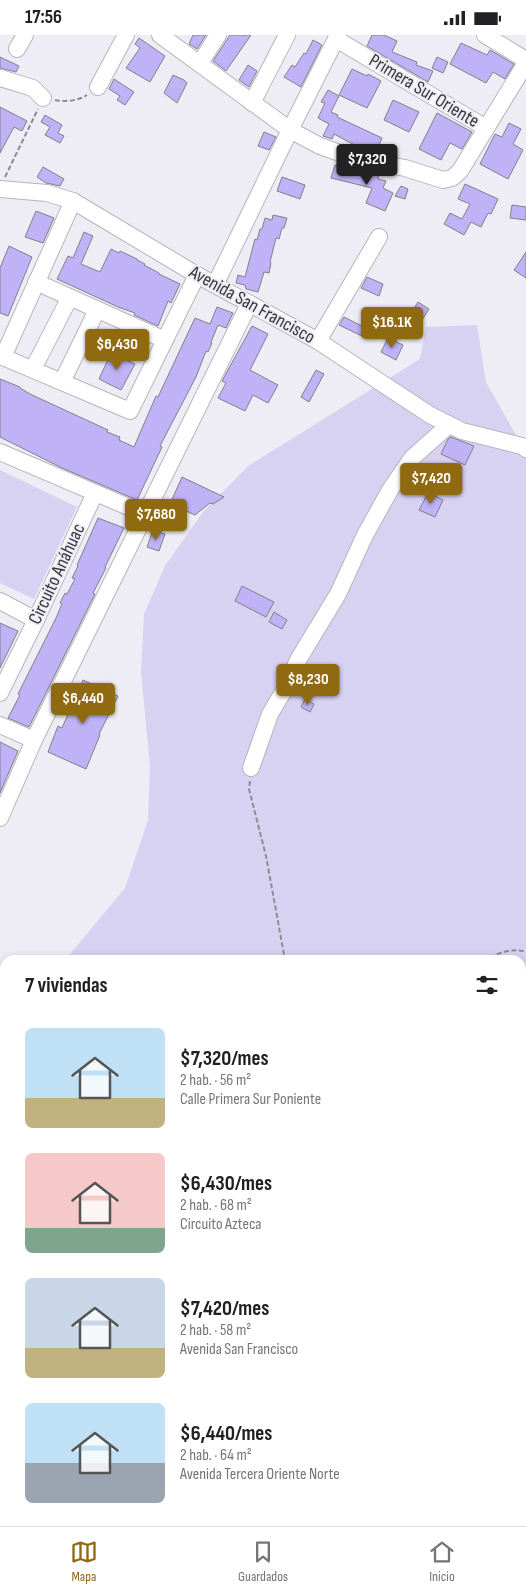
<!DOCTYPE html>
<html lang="es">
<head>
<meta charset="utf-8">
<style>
  body { margin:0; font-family:"Sofia Sans Condensed",sans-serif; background:#f2f2f2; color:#202124; height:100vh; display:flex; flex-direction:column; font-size:19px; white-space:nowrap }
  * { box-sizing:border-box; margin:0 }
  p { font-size:16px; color:#757577 }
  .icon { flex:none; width:28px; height:28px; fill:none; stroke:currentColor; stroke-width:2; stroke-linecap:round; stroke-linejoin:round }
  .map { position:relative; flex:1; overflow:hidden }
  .details { position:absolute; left:0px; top:920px; width:526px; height:571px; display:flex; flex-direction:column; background:#fff; border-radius:15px 15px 0 0; box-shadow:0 2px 8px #0003 }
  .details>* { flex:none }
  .price { position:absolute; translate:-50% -42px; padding:0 11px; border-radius:5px; background:#906a11; color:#fff; font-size:16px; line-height:32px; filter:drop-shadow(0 1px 2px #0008) }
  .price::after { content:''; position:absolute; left:50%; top:30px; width:15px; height:11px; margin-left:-8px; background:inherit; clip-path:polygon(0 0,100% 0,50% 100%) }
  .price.active { background:#222; color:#fff }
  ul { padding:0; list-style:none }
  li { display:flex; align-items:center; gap:15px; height:125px; padding:0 25px }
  li span { display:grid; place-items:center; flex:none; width:140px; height:100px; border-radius:8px; color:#555 }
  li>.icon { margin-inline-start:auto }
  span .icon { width:60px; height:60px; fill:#fffc; stroke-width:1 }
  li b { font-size:21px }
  h2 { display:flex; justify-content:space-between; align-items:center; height:60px; padding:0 25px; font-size:21px }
  .status { display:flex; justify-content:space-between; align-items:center; height:35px; padding:0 25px; background:#fff; direction:ltr }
  .status svg { height:14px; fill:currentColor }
  .menu { display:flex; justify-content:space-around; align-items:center; height:70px; border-top:1px solid #e0e0e0; background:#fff; font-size:14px; color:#757577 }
  .menu a { display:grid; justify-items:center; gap:2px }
  .menu .active { color:#906a11 }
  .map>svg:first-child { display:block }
  .green { fill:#d7d2f2 }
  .building { fill:#bfb2f7; stroke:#818087 }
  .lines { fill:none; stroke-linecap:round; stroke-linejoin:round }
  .minor-casing { stroke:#b6b5bc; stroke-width:18 }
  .path { stroke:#8d8c92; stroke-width:2; stroke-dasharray:5 2.5; stroke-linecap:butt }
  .minor { stroke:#fff; stroke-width:16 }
  .labels { text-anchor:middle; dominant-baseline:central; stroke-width:4; stroke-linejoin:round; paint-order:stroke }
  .street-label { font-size:19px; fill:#373639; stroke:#eeedf5 }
</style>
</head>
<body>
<div class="status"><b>17:56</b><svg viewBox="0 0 49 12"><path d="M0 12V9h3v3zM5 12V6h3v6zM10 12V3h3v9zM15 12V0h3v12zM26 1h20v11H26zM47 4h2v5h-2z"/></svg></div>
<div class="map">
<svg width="526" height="1491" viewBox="0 0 526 1491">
  <rect width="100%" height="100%" fill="#eeedf5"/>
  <!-- green -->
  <g class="green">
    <path d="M477,290L486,347L526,418V1491H165L164,1486H521V925H65L125,853L148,785L150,731L141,637L144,579L165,531L203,477L248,431L420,324L426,292Z"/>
    <path d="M0,435L77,472L34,564L0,548Z"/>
    <path d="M5,1087V1128C0,1115 0,1100 5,1087Z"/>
  </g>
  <!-- building -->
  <g class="building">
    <path d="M193,0H206L197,14L189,9Z"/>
    <path d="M230,0H251L226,36L213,26Z"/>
    <path d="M372,0H384L397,6L392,17L417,27L416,30L433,36L428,47L367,11Z"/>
    <path d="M139,3L165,21L150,47L126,33L140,13L135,9Z"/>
    <path d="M313,5L322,10L301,52L284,42L292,30L295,32L304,18L306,19Z"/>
    <path d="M461,8L487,20L490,15L514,29L505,44L493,37L486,48L450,29Z"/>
    <path d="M0,22L19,31L16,37L0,33Z"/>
    <path d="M437,22L448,27L443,38L432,33Z"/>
    <path d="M248,30L257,36L249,52L239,45Z"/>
    <path d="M352,34L367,41L368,39L381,46L367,73L339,60Z"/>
    <path d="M173,40L184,45L187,48L177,68L164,58Z"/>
    <path d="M114,44L134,57L125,70L117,65L120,61L109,54Z"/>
    <path d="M328,55L339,61L331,77L338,80L337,82L382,103L376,117L365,112L364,115L334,99L332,104L323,101L329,89L318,83L325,68L321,67Z"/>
    <path d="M393,65L419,77L409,97L384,85Z"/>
    <path d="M0,72L27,86L22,96L14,92L0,118Z"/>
    <path d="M437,78L472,97L462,114L450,108L441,125L419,114Z"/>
    <path d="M45,80L62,90L58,98L64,101L60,108L45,100L50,92L41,87Z"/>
    <path d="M509,88L521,94L513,109L523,115L508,144L480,129L495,99L502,102Z"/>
    <path d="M264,97L276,102L269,115L258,111Z"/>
    <path d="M335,130L350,135L349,138L366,142L367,136L379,139L378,144L386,146L383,153L393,158L385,176L366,168L372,153L331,143Z"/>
    <path d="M43,132L64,144L60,151L46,148L37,142Z"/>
    <path d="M282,142L305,150L300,164L277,156Z"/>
    <path d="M465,149L498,164L491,179L488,178L481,192L471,187L464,200L444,189L450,178L462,184L470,169L458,164Z"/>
    <path d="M401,151L408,154L405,164L395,161Z"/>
    <path d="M512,170L526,172V185L510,183Z"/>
    <path d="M36,176L54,183L43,208L25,202Z"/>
    <path d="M273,180L287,183L284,193H282L279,204L276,203L270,227L271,228L269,238L264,237L258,257L246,254L245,250L236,248L238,240L245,242L255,204L257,205L260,194H262L265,183L272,185Z"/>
    <path d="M84,197L93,201L81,229L100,237L111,214L119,218L120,216L137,224V225L145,229L144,230L159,238V239L180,249L171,268L168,266L158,291L134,280L135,278L118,272L57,244L68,221L73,223Z"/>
    <path d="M9,211L32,222L8,281L0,278V233Z"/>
    <path d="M526,217V243L514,235Z"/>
    <path d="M367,242L383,249L379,261L361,253Z"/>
    <path d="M418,267L429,274L422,285L411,278Z"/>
    <path d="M217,272L233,278L226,293L218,290L211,307L212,308L208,317L206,316L196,342L160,411L162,412L137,465L62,433L0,402V344L20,352V353L30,359L108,395L107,397L120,402L119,405L134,412L156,361L158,362L195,283L210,289Z"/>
    <path d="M344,282L370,295L366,303L339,290Z"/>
    <path d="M252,291L268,299L250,335L278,350L268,368L253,360L245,376L218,363L226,348L222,346Z"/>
    <path d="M388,303L403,310L396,325L381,317Z"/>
    <path d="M111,318L135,329L121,355L99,344Z"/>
    <path d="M316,335L324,339L309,367L301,362Z"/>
    <path d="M451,402L474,411L465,430L441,419L448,404Z"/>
    <path d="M182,442L224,462L213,469L210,468L195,480L170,469Z"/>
    <path d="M428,458L443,465L435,482L419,475Z"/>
    <path d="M98,483L124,493L105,532L106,533L93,558L95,559L29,692L8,683L20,660L18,659L56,583L62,569L60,568L65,558L67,559L75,544L72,543L78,531L77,530Z"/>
    <path d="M153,495L165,499L159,516L147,512Z"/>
    <path d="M242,551L274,567L266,582L235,566Z"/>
    <path d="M274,577L287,585L282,594L269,587Z"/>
    <path d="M0,588L18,596L0,633Z"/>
    <path d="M83,645L118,661L99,699L100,700L86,734L48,717L58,691L62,693Z"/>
    <path d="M305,664L314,669L310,677L301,672Z"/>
    <path d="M0,707L18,716L0,758Z"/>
  </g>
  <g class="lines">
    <defs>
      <g id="minor">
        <path d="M160,0L290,95L320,111L354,123L405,133L443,145L452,143L460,136L526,28"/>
        <path d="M485,0L526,25"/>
        <path d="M336,4L486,93"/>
        <path d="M17,14L25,0"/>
        <path d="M200,28L218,0"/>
        <path d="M0,43L33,53L43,63"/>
        <path d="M98,52L126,0"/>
        <path d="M252,68L287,0"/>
        <path d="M0,154L47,158L73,166L197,240L318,306L430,380L462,396L522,411L526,414"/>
        <path d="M73,166L3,322L130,376L197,240"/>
        <path d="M36,247L165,305"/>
        <path d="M215,250L290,95L338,0"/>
        <path d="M318,306L379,202"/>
        <path d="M33,334L70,262"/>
        <path d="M62,347L97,275"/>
        <path d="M0,417L145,479"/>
        <path d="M0,566L36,585"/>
        <path d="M0,658L36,585L95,458"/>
        <path d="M0,690L34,705"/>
        <path d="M251,733L270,679L286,652L298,625L338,559L365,500L390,455L412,423L449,390"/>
        <path d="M0,783L34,705L249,269"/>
        <path d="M0,1351L5,1342"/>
        <path d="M0,1474L5,1476"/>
        <path d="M25,1486L35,1491"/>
        <path d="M4,1491L7,1486"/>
      </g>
    </defs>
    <!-- minor casing -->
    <use href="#minor" class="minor-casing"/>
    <!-- path -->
    <g class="path">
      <path d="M55,65C65,67 78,66 87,60"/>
      <path d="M5,142L38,74"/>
      <path d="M250,746L249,754L266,821L285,925"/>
      <path d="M483,925C497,919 511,912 526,917"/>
      <path d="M0,1045L5,1042"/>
      <path d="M521,1213H526"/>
    </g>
    <!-- minor -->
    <use href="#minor" class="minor"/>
  </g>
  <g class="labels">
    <!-- street labels -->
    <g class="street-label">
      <text transform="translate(424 56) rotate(31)">Primera Sur Oriente</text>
      <text transform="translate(252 270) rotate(29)">Avenida San Francisco</text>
      <text transform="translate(57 539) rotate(-65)">Circuito Anáhuac</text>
    </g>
  </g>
</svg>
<b class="price active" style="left:367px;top:151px">$7,320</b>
<b class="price" style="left:392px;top:314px">$16.1K</b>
<b class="price" style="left:117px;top:336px">$6,430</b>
<b class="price" style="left:431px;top:470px">$7,420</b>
<b class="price" style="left:156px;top:506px">$7,680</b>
<b class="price" style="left:308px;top:671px">$8,230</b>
<b class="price" style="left:83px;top:690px">$6,440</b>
<section class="details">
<h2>7 viviendas<svg class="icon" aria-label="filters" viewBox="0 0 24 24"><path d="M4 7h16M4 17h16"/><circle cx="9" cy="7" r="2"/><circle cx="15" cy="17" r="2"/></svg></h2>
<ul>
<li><span style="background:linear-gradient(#bfe0f5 70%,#c2b280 0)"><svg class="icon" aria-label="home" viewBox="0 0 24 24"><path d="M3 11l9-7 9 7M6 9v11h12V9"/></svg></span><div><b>$7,320/mes</b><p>2 hab. · 56 m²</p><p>Calle Primera Sur Poniente</p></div></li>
<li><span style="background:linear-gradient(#f6c9c9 75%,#7fa58c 0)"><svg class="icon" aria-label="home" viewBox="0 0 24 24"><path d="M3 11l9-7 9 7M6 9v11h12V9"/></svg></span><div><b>$6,430/mes</b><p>2 hab. · 68 m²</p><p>Circuito Azteca</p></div></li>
<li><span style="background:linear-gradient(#c9d6e8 70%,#c2b280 0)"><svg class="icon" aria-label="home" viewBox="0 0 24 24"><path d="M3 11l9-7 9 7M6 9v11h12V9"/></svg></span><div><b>$7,420/mes</b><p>2 hab. · 58 m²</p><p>Avenida San Francisco</p></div></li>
<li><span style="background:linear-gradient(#bfe0f5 60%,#9aa5b1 0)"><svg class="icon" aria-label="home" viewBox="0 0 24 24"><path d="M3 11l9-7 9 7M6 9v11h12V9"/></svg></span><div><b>$6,440/mes</b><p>2 hab. · 64 m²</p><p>Avenida Tercera Oriente Norte</p></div></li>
</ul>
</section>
</div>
<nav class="menu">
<a class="active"><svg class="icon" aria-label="map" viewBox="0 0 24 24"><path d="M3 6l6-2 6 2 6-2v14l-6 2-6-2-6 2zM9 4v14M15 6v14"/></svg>Mapa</a>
<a><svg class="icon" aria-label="saved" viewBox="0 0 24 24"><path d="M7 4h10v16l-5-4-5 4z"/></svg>Guardados</a>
<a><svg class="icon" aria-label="home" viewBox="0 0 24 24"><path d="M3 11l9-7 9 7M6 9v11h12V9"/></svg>Inicio</a>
</nav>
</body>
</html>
